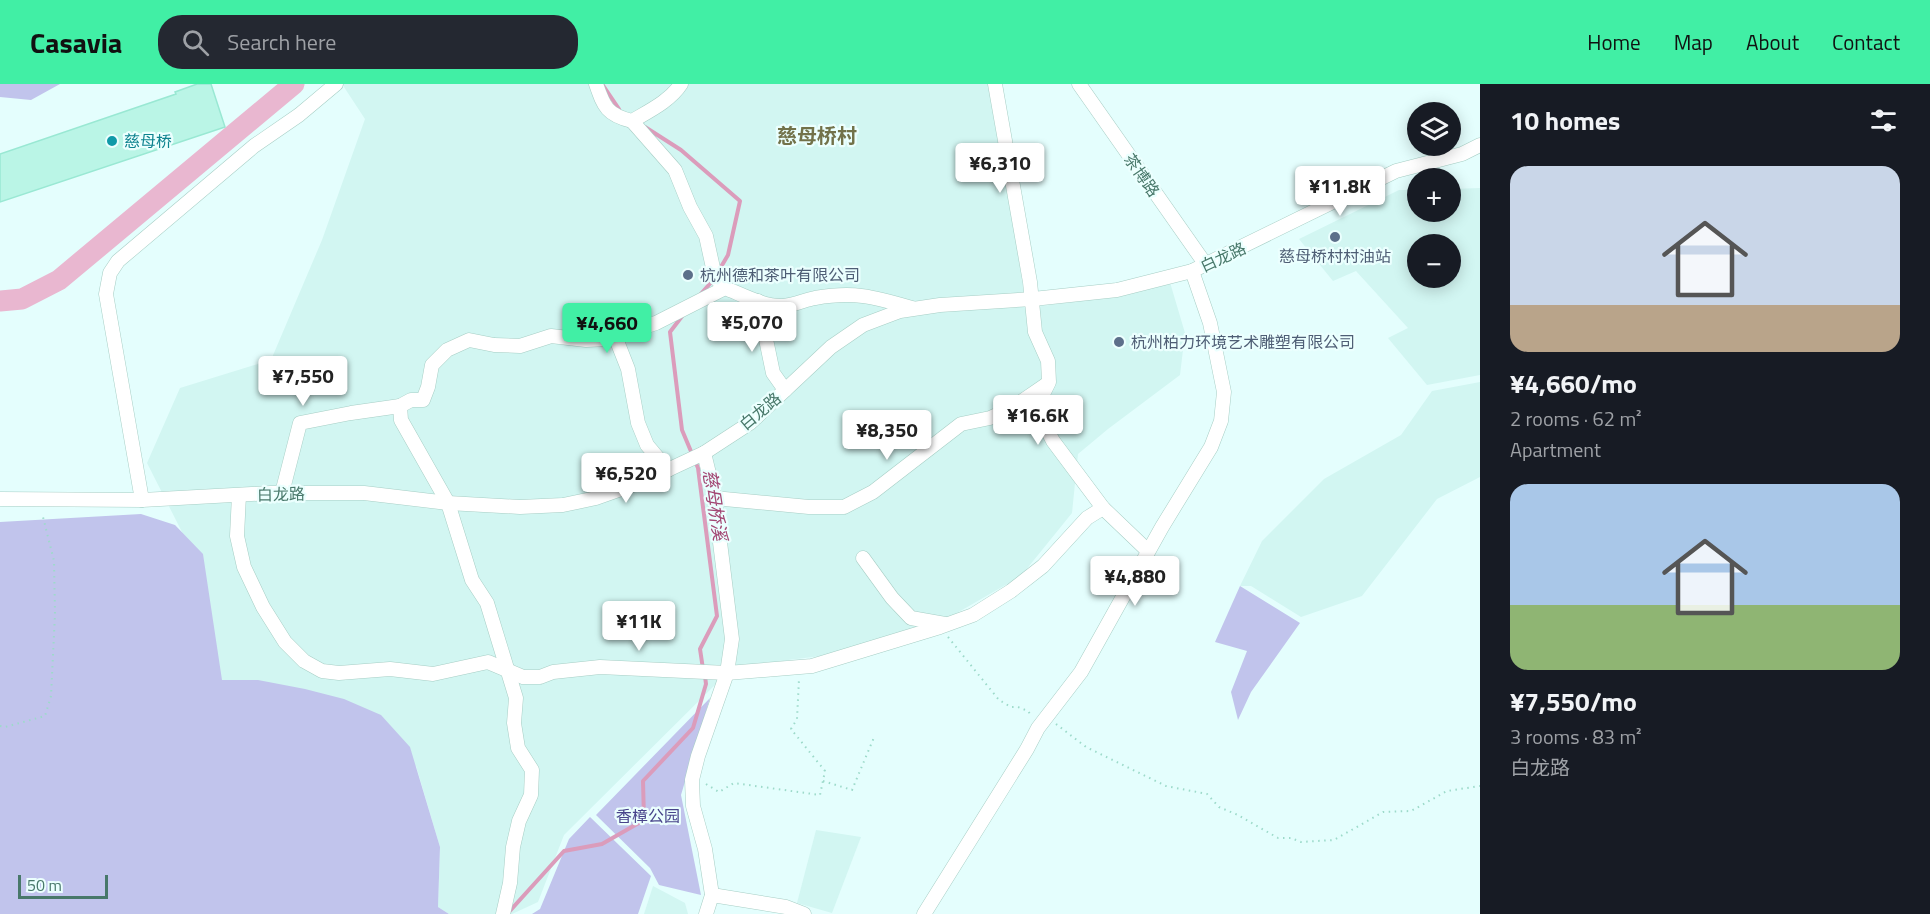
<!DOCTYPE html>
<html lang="en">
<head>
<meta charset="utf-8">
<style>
  body { margin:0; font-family:"Titillium Web","Noto Sans SC",sans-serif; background:#242831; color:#f1f3f6; height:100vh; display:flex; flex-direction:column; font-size:22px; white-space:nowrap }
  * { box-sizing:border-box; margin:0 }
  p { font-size:20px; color:#9ea1a6 }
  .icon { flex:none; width:33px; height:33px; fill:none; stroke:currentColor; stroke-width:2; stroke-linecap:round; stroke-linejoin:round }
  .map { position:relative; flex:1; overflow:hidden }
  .side { display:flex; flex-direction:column; background:#171b24; width:450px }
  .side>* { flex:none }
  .tools { position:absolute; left:1407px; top:18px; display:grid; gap:12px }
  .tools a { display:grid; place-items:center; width:54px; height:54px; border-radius:50%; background:#171b24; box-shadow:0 3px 15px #0003; font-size:30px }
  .scale { position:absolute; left:18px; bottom:15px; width:90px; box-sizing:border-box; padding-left:6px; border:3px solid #48786a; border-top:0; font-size:16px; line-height:21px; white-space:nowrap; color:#48786a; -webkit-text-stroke:4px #ebfffe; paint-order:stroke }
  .price { position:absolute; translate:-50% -51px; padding:0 14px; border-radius:6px; background:#fff; color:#222; font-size:20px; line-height:39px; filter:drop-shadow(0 2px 3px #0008) }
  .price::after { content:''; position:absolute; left:50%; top:36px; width:18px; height:14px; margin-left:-9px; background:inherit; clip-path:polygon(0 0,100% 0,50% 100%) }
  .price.on { background:#41efa5; color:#111 }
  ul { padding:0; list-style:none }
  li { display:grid; align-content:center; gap:12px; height:318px; padding:0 30px }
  li span { display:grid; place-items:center; height:186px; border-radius:18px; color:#555 }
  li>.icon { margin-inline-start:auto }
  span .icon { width:108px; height:108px; fill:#fffc; stroke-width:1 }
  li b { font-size:26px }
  h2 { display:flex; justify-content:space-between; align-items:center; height:72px; padding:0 30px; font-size:26px }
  header { display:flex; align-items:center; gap:36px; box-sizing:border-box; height:84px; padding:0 30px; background:#41efa5; color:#111 }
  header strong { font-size:28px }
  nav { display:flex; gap:33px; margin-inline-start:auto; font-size:21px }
  .search { width:420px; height:54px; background:#242831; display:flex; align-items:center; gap:15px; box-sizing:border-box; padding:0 21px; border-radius:24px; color:#9ea1a6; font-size:22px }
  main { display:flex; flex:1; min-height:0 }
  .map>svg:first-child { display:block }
  .residential { fill:#d2f6f2; fill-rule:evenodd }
  .green { fill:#c1c4ec }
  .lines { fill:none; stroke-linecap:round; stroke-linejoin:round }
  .stream { stroke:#db9cbb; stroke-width:4 }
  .river { stroke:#e9b7d0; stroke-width:21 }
  .building { fill:#baf5e6; stroke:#99e8d3; stroke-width:1.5 }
  .minor-casing { stroke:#a7cec5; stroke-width:15 }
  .path { stroke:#9ddaca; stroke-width:2; stroke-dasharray:1.5 4.5; stroke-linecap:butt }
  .minor { stroke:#fff; stroke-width:14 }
  .culture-dot { fill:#0f9aa8; stroke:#ebfffe; stroke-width:2 }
  .service-dot { fill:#5c6f8a; stroke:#ebfffe; stroke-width:2 }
  .labels { text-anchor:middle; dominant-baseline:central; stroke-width:4.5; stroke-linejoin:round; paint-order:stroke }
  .culture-label { font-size:16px; fill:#0d838f; stroke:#ebfffe; text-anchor:start }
  .street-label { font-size:16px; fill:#48786a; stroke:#ebfffe }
  .service-label { font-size:16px; fill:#4e5e75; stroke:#ebfffe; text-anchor:start }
  .park-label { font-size:16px; fill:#48448b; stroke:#ebfffe }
  .water-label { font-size:18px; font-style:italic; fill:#a34874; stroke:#ebfffe }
  .quarter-label { font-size:20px; font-weight:bold; fill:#72724a; stroke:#ebfffe }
</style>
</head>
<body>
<header>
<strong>Casavia</strong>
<div class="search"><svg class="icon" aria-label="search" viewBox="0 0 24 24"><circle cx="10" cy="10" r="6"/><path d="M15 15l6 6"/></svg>Search here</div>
<nav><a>Home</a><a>Map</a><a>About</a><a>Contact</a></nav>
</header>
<main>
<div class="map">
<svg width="1480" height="830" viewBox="0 0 1480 830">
  <rect width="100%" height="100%" fill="#e4fefd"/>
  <!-- residential -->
  <g class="residential">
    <path d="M342,0H993L1026,224L1112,213L1169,195L1185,249L1180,291L1108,345L1078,370L1072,429L1021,492L924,548L821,572L788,576L727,589L564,751L538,818L512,830H449L438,823L440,763L416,682L221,596L183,450L147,379L180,304L271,276L322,156L365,35Z"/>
    <path d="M1480,104V291L1427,301L1388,254L1408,244L1356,187L1333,197L1299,155L1399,106H1417L1418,128H1450L1451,105ZM1450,160V194H1418V160Z"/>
    <path d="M1480,298V393L1437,415L1362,512L1301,533L1251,502H1240L1262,457L1324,395L1401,351L1432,307Z"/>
    <path d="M816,746L861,753L832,829L797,819Z"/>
    <path d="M653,802L685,819L688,830H644Z"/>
  </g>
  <!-- green -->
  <g class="green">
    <path d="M0,0H60L31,16L0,13Z"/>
    <path d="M141,430L175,441L203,470L222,596H258L305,605L344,615L381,631L410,663L440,763L438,823L449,830H0V438Z"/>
    <path d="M1240,502L1300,539L1251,608L1238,636L1231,608L1247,567L1215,558Z"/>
    <path d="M710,614L681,711L701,811L659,801L650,784L596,731Z"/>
    <path d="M590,733L651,792L638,830H532L540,825L569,755Z"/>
  </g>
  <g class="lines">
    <!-- stream -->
    <g class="stream">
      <path d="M602,0L619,25"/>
      <path d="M645,43L681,66L740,117L728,171L718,188"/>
      <path d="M699,212L714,195"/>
      <path d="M683,231L670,248L682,346L698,384L717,532L700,565L703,585"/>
      <path d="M508,829L564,767L602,760L644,736L643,697L693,644L706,600L705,592"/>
    </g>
    <!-- river -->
    <path class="river" d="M0,217L22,215L59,196L294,0"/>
  </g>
  <!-- building -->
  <path class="building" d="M197,0H211L225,43L0,118V70L176,10L175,8Z"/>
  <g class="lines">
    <defs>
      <g id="minor">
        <path d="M596,0C604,23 607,31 632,37C649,27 670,17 681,0"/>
        <path d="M995,0L1030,198L1035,248L1048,277L1049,298L1042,312L1040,332L1053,357L1103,424L1148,467"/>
        <path d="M1079,0L1206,181"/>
        <path d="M632,37L675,86L690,123L706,152L715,193L725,204"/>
        <path d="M758,217L773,289L785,306"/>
        <path d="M615,252L628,285L638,339L647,361L668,386"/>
        <path d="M704,369L714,410L732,555L727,589L698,672L692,696L693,722L705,765L712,811L706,830"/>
        <path d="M282,409L300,339L351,329L400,322"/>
        <path d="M239,411L237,452L244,483L263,523L285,558L304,577L322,587L339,589L390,585L433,590L488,578L523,593H540L553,588L600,583L727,589L812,582L940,543L973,531L1011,507L1043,482L1087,434L1103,424"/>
        <path d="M714,414L809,423H844L873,408L961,340L990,334L1012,324L1047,300"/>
        <path d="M0,415L142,416L271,409H364L448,419L520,423L563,421L596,414L644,397L704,369L750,339L831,263L863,241L900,227L940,221L1033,215L1117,206L1192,187L1396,87L1462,70L1480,61"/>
        <path d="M142,416L106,210L110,189L118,177L254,62L299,31L336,0"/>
        <path d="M863,474L892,514L911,534L945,540"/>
        <path d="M712,811L786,823L804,830"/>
        <path d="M503,830L510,799L513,763L519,737L531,711L532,686L518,664L514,639L516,614L487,519L472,496L448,419L401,336L400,322L411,316H423L428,303L432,281L447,266L469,256L494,261L520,262L551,252L586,256L608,255L656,239L725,204C743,211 764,223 783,222C794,221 805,216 815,214C855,207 874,213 912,224"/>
        <path d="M924,830L1027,665L1038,644L1081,588L1162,443L1211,363L1221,337L1224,308L1210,239L1192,187"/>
      </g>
    </defs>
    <!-- minor casing -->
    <use href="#minor" class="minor-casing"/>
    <!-- path -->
    <g class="path">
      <path d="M948,553L999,616L1011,623H1018L1028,627L1032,633"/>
      <path d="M1056,640L1086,663L1166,702L1207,710L1219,723L1238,731L1278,754H1291L1301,758L1334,756L1383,728L1411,727L1447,707L1480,702"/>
      <path d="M0,642L5,643L45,632L51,612L55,530L54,477L42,429"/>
      <path d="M823,697L852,706L875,651"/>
      <path d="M706,700L719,708L734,699L820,711L825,687L791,645L797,635L799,595"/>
    </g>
    <!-- minor -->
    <use href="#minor" class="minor"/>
  </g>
  <!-- markers -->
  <circle class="culture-dot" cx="112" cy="57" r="6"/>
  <g class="service-dot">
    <circle cx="1335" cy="153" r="6"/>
    <circle cx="688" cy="191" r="6"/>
    <circle cx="1119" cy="258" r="6"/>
  </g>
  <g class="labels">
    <!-- culture labels -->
    <g class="culture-label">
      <text x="124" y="57">慈母桥</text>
    </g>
    <!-- street labels -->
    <g class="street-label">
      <text transform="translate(1142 91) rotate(55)">茶博路</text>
      <text transform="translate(1223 173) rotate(-25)">白龙路</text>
      <text transform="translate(760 327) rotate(-40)">白龙路</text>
      <text transform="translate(281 410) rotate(-1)">白龙路</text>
    </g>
    <!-- service labels -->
    <g class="service-label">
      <text x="1335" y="172" text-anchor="middle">慈母桥村村油站</text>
      <text x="700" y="191">杭州德和茶叶有限公司</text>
      <text x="1131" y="258">杭州柏力环境艺术雕塑有限公司</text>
    </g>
    <!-- park labels -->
    <g class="park-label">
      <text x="648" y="732">香樟公园</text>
    </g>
    <!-- water labels -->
    <g class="water-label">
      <text transform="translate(715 421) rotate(81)">慈母桥溪</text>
    </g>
    <!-- quarter labels -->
    <g class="quarter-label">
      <text x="817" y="51">慈母桥村</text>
    </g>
  </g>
</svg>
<div class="tools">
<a><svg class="icon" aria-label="layers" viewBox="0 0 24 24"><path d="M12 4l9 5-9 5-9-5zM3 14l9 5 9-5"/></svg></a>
<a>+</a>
<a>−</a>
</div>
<div class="scale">50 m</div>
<b class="price" style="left:1000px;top:110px">¥6,310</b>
<b class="price" style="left:1340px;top:133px">¥11.8K</b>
<b class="price" style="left:752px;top:269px">¥5,070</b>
<b class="price on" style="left:607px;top:270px">¥4,660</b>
<b class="price" style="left:303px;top:323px">¥7,550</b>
<b class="price" style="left:1038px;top:362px">¥16.6K</b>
<b class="price" style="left:887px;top:377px">¥8,350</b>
<b class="price" style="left:626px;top:420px">¥6,520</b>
<b class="price" style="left:1135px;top:523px">¥4,880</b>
<b class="price" style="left:639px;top:568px">¥11K</b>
</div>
<section class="side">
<h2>10 homes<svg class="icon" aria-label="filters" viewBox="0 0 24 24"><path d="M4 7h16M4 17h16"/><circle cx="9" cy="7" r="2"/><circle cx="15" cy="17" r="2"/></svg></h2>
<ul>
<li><span style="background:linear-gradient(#c9d6e8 75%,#b9a48a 0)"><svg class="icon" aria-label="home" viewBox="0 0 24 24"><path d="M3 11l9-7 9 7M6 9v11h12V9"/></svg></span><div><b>¥4,660/mo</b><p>2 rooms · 62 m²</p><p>Apartment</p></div></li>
<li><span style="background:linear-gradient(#a9c7e8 65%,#8fb573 0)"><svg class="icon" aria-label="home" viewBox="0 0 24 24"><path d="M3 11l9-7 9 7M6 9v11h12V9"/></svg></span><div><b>¥7,550/mo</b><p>3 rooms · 83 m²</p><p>白龙路</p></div></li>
</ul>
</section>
</main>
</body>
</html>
